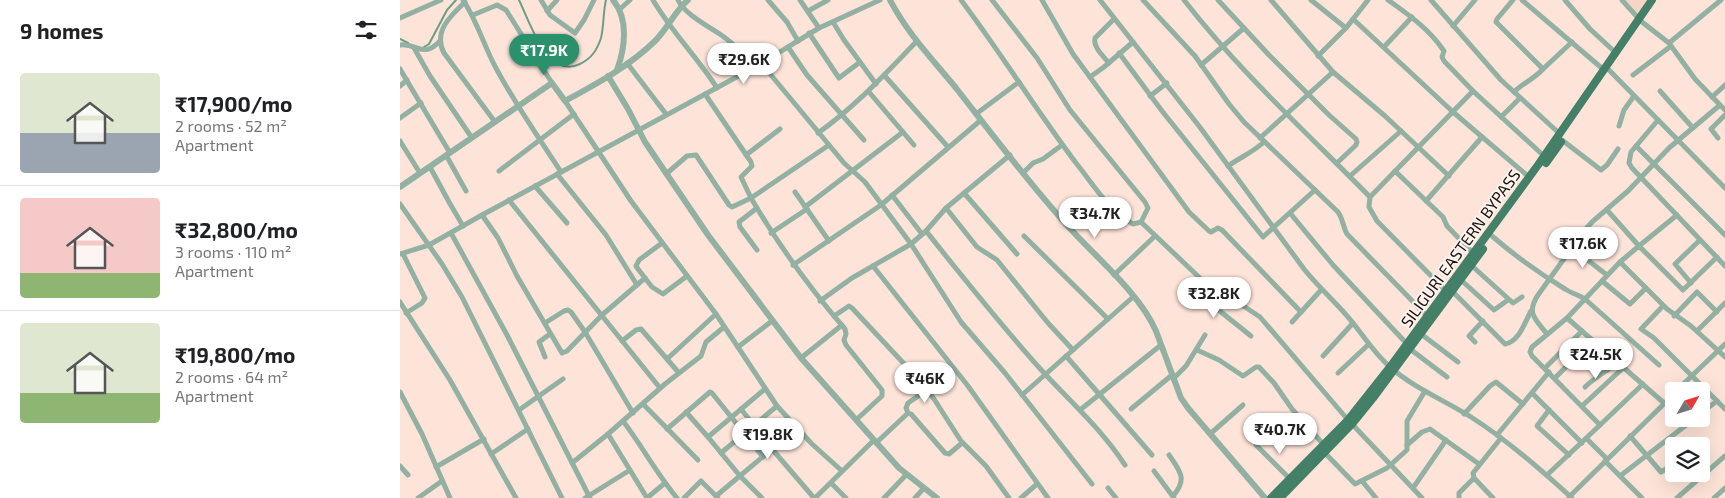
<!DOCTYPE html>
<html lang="en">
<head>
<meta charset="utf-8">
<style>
  body { margin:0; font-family:"Exo 2",sans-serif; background:#f2f2f2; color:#202124; height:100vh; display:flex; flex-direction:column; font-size:19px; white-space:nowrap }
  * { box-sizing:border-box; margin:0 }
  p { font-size:16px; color:#757577 }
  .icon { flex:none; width:28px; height:28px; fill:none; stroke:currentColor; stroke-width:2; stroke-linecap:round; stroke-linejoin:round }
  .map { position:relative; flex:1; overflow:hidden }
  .sheet { display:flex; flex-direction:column; background:#fff; width:400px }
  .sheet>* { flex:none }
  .needle { width:32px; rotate:51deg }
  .tools { position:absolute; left:1265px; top:382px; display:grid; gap:10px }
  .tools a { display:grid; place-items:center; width:45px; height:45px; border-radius:5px; background:#fff; box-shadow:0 5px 20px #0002; font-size:25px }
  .price { position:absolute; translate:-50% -42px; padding:0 11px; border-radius:18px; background:#fff; color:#222; font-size:16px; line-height:32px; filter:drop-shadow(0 1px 2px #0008) }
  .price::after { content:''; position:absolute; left:50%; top:30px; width:15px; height:11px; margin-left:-8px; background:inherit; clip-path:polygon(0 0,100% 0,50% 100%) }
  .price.on { background:#2b916d; color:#fff }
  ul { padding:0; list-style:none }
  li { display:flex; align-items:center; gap:15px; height:125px; padding:0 20px }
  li+li { border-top:1px solid #e0e0e0 }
  li span { display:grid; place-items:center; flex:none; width:140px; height:100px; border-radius:5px; color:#555 }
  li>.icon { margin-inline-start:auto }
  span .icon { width:60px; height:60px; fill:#fffc; stroke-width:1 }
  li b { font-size:21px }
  h2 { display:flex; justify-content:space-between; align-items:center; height:60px; padding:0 20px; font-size:21px }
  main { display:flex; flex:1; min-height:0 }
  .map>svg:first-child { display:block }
  .built { fill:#f6d5c7 }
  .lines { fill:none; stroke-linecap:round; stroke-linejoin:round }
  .stream { stroke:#6c9e86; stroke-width:2 }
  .minor { stroke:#92b1a2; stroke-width:5 }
  .tertiary { stroke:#92b1a2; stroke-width:6 }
  .primary { stroke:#448068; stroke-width:8 }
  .labels { text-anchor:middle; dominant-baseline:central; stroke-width:4; stroke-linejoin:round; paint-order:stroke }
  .street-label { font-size:16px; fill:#1b120e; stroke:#fef4ef }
</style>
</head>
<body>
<main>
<section class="sheet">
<h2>9 homes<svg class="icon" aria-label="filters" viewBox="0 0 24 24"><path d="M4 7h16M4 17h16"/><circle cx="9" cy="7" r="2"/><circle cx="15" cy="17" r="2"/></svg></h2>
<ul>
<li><span style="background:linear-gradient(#dfe7d0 60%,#9aa5b1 0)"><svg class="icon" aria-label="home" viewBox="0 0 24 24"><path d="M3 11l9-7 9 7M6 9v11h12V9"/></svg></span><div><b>₹17,900/mo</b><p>2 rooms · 52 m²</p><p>Apartment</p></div></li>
<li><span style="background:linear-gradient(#f6c9c9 75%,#8fb573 0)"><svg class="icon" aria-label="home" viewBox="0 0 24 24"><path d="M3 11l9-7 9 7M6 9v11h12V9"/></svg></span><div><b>₹32,800/mo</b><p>3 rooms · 110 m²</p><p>Apartment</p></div></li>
<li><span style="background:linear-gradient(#dfe7d0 70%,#8fb573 0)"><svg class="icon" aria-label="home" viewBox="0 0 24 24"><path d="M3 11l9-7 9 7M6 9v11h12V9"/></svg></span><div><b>₹19,800/mo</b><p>2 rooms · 64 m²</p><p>Apartment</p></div></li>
</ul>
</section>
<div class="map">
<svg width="1325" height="498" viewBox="0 0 1325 498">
  <rect width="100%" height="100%" fill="#fde3d8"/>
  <!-- built -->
  <path class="built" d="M1225,0H1247L1238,14Z"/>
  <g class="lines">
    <!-- stream -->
    <g class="stream">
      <path d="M119,0C130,22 147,80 180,64C192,58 197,50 201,38C204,26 203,12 206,0"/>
      <path d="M0,39L8,43"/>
      <path d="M24,47L29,44L47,10L56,0"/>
    </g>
    <!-- minor -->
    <g class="minor">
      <path d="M63,0C78,22 84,47 97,70C116,105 139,138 161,172"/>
      <path d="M141,0L150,15L175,33L184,20L194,0"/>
      <path d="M253,0C271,31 297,57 317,88"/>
      <path d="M278,0C285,15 310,27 324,37C336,46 346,56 357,66"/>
      <path d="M368,0L387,22L398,41"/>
      <path d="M400,0L419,28"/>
      <path d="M561,0C601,53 636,110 676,163C693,184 709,211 733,224L741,222L748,208L745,202L670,110L637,58L592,0"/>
      <path d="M642,0L673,54L789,212L809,231L811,232L818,228L822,230L901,312"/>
      <path d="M700,0L799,126L904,269C919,288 938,304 953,323C965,338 975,354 990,367C1014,388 1044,400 1071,417C1107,440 1140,469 1172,498"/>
      <path d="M743,0L795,56L829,104L844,122L938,212C943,219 943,227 947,234L1027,316"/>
      <path d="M784,0C839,71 907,133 970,197L969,207L977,221L1046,291"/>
      <path d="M818,0L869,55L929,115L956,139L957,142L956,145L937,163"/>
      <path d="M871,0L933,72L985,116L1049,176"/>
      <path d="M911,0L946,28"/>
      <path d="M988,0C1009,15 1029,29 1044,51L1042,57L1044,61L1073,91L1144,156"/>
      <path d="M1031,0L1101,80L1160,134"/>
      <path d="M1113,0L1097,19L1096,22L1143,69L1172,42"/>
      <path d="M1122,0L1204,70"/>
      <path d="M1165,0L1190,29L1216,53"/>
      <path d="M1222,0L1239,19"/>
      <path d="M65,2C50,16 33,32 44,53L95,122"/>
      <path d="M220,9L230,0"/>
      <path d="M147,11L157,0"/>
      <path d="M408,11L428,0"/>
      <path d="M73,15L97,5L106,10L152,83"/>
      <path d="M0,18L41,0"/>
      <path d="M953,19L1053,112L1129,177"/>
      <path d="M433,22L444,40L476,84"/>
      <path d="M1242,22L1269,43L1295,79L1325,110"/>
      <path d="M1053,26L1075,0"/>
      <path d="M409,33L439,78L460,62"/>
      <path d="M1269,43L1321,0"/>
      <path d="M0,45C18,43 23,59 40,41"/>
      <path d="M388,47L407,75L464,140"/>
      <path d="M984,47L1012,17"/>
      <path d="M14,48L30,76L72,138"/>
      <path d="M719,53L762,111L863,237L915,190"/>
      <path d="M918,56L946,28L968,0"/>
      <path d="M227,63L266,114"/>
      <path d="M361,63L444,163L465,182L511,244L561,322L605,373L692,484"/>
      <path d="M709,63C703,56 693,47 695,38L714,19"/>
      <path d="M801,65L844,28"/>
      <path d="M0,69L50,153"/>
      <path d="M1209,70L1325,188"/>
      <path d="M484,75L548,147"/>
      <path d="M1233,75L1271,46"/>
      <path d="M690,77L704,67L733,42"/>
      <path d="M0,86L7,80"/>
      <path d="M1260,91L1293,128"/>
      <path d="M469,92L514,145"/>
      <path d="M1114,92C1123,83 1134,79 1143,69"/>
      <path d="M750,96L767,83"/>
      <path d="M1312,97L1325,85"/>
      <path d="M165,101L231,201L316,314L377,406L412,444L442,471"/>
      <path d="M576,114L619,82"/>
      <path d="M1101,117L1120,98"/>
      <path d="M0,118L21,103"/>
      <path d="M1258,120L1231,152L1229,163L1232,168L1325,266"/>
      <path d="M1219,126L1224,110L1234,96"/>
      <path d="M418,133C457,105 484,75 517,41"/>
      <path d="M860,138L933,72"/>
      <path d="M1318,138L1311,129L1325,115"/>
      <path d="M1162,140L1201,170L1207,165L1218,149"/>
      <path d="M0,141L20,173"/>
      <path d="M429,145L351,198C379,246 408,286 445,329L446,334L444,340L446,345L482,390V396L456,420"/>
      <path d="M1236,146L1325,235"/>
      <path d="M46,155L66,191"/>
      <path d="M346,155L380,129"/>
      <path d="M828,166C841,157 853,152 864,142"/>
      <path d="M30,167L49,202L63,226"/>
      <path d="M99,171L174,114"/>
      <path d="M995,171L1043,217L1047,226L1073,253"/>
      <path d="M624,172L633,163L643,159L662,145"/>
      <path d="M157,174L206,235L237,285"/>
      <path d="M266,174L287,156L296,155L329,205L332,207L351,198L341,177L352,166L351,162L305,94"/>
      <path d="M950,176L1001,131"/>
      <path d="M135,186L167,223"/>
      <path d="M395,192L429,241"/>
      <path d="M564,193L617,254"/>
      <path d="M492,195L522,234"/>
      <path d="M970,197L1073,91"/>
      <path d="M109,200L260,388"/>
      <path d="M1026,201L1082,137"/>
      <path d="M0,204L42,264L62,297L162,498"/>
      <path d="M405,207L503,132"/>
      <path d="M357,208L339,222L340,227L357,250"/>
      <path d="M546,208L577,247L597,260L648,323L673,350"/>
      <path d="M1207,210L1239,246L1277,215"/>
      <path d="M890,213L933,265L1007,344"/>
      <path d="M82,215L98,238L117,276L162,353L167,351L202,315L245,278"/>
      <path d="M741,222L803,281L816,291L845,307L860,317L948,420"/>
      <path d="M526,231C565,280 603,328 645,374C674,405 701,429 725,465"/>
      <path d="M51,233L107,335L190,498"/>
      <path d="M371,233L407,209"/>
      <path d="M624,236L708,319"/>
      <path d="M1092,236C1115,256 1139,273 1165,289C1171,293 1179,295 1185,299L1259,365"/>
      <path d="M262,243L239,260L236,266L238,269L252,287L263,294L287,276"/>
      <path d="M1172,248L1207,275"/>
      <path d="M0,254L29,245L82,215L357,66L419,28L480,0"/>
      <path d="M3,254L25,298L22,303L6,313"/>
      <path d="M1220,262L1267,309L1291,326L1325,357"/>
      <path d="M393,265L481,205L581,120"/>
      <path d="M1071,265L1113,303L1122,297"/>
      <path d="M473,266L568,386L648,498"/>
      <path d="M714,275L755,236"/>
      <path d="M1060,279L1094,310L1108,300"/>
      <path d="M1202,281L1230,304L1246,288"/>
      <path d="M1291,283L1275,264L1300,240"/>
      <path d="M816,291L811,300V304L851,336"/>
      <path d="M1052,291L1105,344C1119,342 1125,322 1131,311"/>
      <path d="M420,301L452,278L511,244L526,231L546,208L610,155"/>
      <path d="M0,302L50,380L116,498"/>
      <path d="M1263,306L1241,329L1254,338L1325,409"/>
      <path d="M434,316L449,306L452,308L522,383L534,399L561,441L586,466L609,498"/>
      <path d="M1274,316L1297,292L1317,312"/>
      <path d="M1167,318L1264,403"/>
      <path d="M892,322L921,290"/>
      <path d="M145,323L164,311L168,310L171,312L185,332L233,413"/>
      <path d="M1297,331L1325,303"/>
      <path d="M1021,334L1058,362"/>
      <path d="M1147,334C1135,319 1126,313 1138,295L1184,231L1192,222L1228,191L1269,148L1320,105"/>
      <path d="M222,341L236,330L241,329L279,373"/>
      <path d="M1075,342L1069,336L1083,321"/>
      <path d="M338,347L372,321"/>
      <path d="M1010,349L1047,377"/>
      <path d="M797,350L819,360L843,376L856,367H859L874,383L892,409L923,444"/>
      <path d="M666,356L752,455"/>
      <path d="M923,356L953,323"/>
      <path d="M145,357L139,342L150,334"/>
      <path d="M401,358L442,325"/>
      <path d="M267,359L316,314"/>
      <path d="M1145,368L1182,331"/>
      <path d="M938,373L969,344"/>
      <path d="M1155,378L1192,340"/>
      <path d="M773,379L786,366L805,335"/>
      <path d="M1185,387C1195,377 1206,372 1217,363"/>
      <path d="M1276,391L1325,344"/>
      <path d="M0,392L22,434L50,498"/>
      <path d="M1132,393L1182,443"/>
      <path d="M622,395L733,297"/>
      <path d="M243,404L298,460"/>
      <path d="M1182,406L1223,368"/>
      <path d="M341,409L372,449L414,498"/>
      <path d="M731,409L772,375"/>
      <path d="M119,410L163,379"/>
      <path d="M680,410L761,345"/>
      <path d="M1149,410L1137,426L1169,455"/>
      <path d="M286,412L308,437L365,389"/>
      <path d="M508,413L506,408L508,403L527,390"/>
      <path d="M1301,413L1317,401"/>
      <path d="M1064,414L1090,386L1096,382L1123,404"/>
      <path d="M223,421C242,446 257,474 277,498"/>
      <path d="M952,424L1022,498"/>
      <path d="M1200,425L1243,384"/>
      <path d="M267,429L310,392L312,393L363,457"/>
      <path d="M810,434L843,405"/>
      <path d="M1097,435L1149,372"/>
      <path d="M1230,436L1261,472L1274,464"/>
      <path d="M308,437L340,476L362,498"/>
      <path d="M1187,439L1207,459"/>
      <path d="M476,443L508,413L511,414L545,453L549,454L562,443"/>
      <path d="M856,445L890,479"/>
      <path d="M1007,445L1022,432L1030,429L1079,464"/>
      <path d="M924,452L955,484L987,468L1007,450V421L1025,391"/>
      <path d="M321,453L377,406"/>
      <path d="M91,454L128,429"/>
      <path d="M769,455C780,471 788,479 773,496"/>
      <path d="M1205,461L1242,498"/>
      <path d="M172,463L208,434"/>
      <path d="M0,466L8,475"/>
      <path d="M36,467L84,439"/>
      <path d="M754,471L774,498"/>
      <path d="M1147,475L1200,425L1132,356L1130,352L1132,347L1167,318L1220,262L1239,246L1283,290L1317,257"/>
      <path d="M1220,476L1294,419"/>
      <path d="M962,481L976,498"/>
      <path d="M431,483L446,498"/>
      <path d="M708,488L716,498"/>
      <path d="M1013,488L1046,440"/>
      <path d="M1169,497L1274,394"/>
      <path d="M18,498L42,481"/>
      <path d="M185,498L230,470"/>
      <path d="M247,498L208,434L265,384L301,356L306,342L324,327"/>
      <path d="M247,498L265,483"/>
      <path d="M284,498L301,481L316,496"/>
      <path d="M318,498L316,496L372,449L395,427"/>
      <path d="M415,498L474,440"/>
      <path d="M484,498L507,474"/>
      <path d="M515,498L524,488"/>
      <path d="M621,498L637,484"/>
      <path d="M1059,498V493L1074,478"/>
      <path d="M1093,498L1074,478L1073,473L1101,438"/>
      <path d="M1277,498L1325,456"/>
      <path d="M1314,498L1325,488"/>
    </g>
    <!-- tertiary -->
    <g class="tertiary">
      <path d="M213,0C229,19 225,48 217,70"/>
      <path d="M490,0C507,33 533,60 556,88C592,134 627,181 666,224C694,256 739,292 756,331L781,398L788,408L865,498"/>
      <path d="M208,76L228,109L245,142L308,235L401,358L499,468L537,498"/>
      <path d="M0,187L152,83L165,101C196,84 228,67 254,42C267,30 274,12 288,0"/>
    </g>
    <!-- primary -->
    <g class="primary">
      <path d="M1146,163L1161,142"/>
      <path d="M871,498L948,420L990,367L1138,165L1252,0"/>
      <path d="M880,498L952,424L973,398L1083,249"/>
    </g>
  </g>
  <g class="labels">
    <!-- street labels -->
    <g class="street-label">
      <text transform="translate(1060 248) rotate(-54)">SILIGURI EASTERN BYPASS</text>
    </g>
  </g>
</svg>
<div class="tools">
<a><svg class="needle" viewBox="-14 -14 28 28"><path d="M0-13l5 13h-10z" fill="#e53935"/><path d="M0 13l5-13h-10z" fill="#757577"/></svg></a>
<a><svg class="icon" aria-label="layers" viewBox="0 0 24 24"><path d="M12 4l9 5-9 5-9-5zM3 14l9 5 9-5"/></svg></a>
</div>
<b class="price on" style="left:144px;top:76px">₹17.9K</b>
<b class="price" style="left:344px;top:85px">₹29.6K</b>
<b class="price" style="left:695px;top:239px">₹34.7K</b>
<b class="price" style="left:1183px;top:269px">₹17.6K</b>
<b class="price" style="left:814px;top:319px">₹32.8K</b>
<b class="price" style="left:1196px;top:380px">₹24.5K</b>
<b class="price" style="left:525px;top:404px">₹46K</b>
<b class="price" style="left:880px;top:455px">₹40.7K</b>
<b class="price" style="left:368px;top:460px">₹19.8K</b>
</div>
</main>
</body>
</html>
